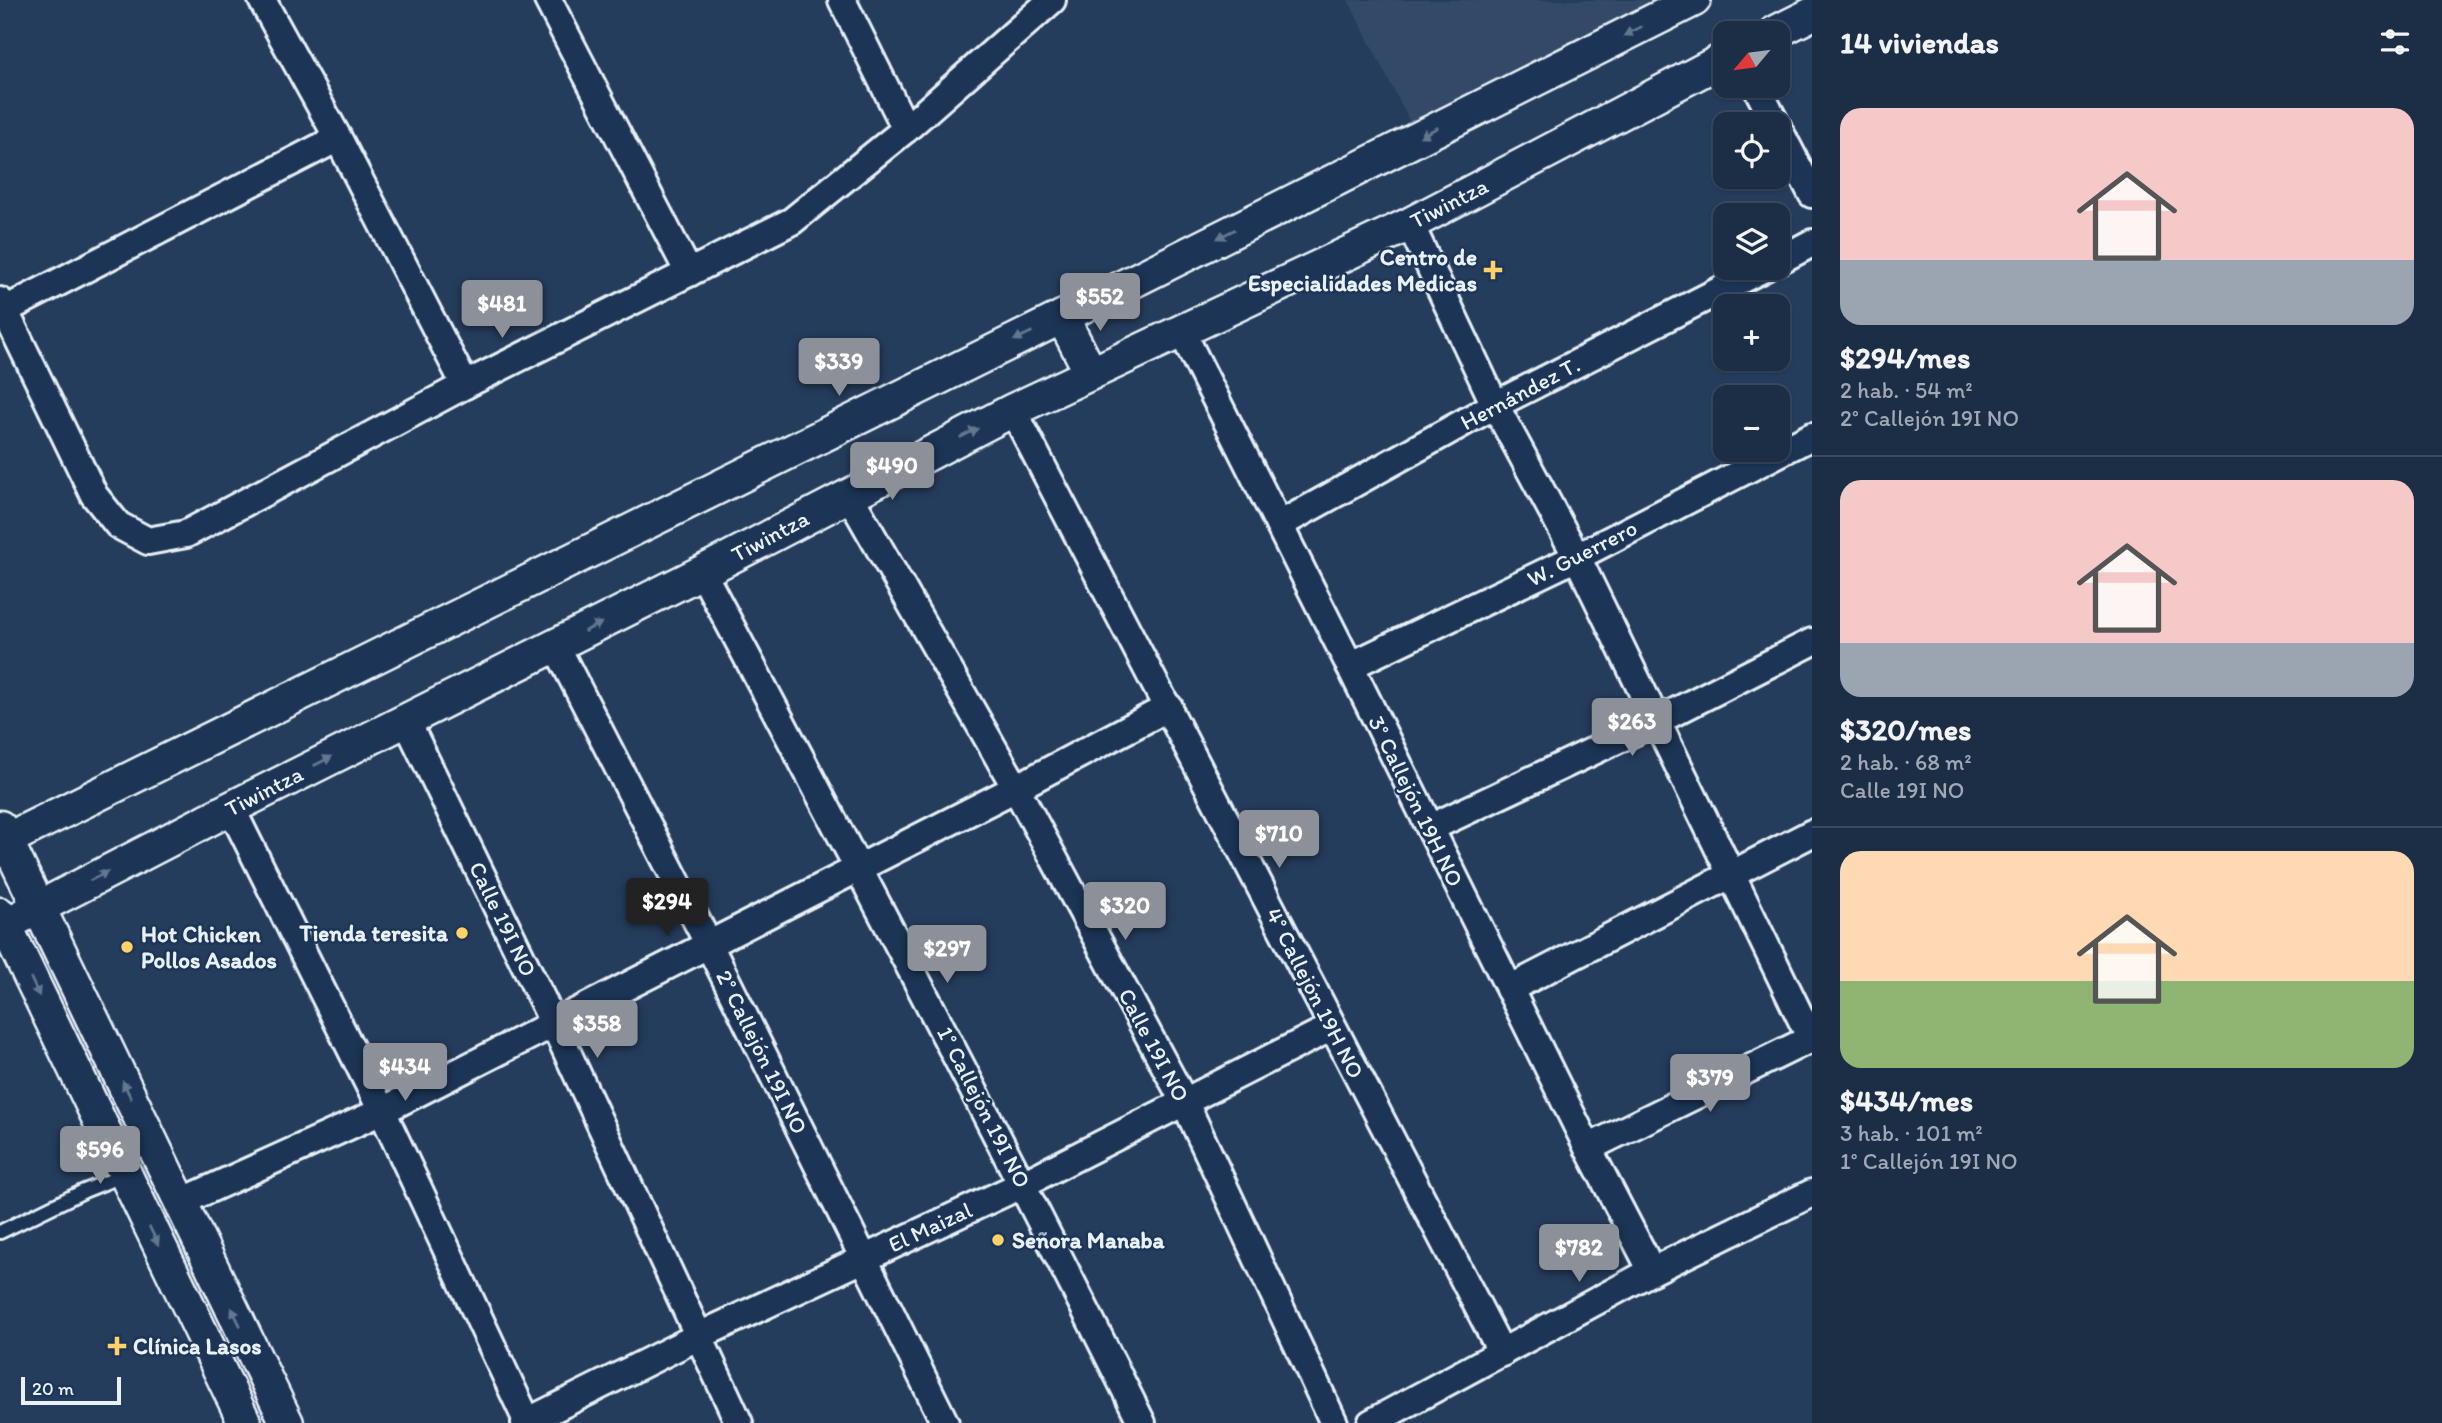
<!DOCTYPE html>
<html lang="es">
<head>
<meta charset="utf-8">
<style>
  body { margin:0; font-family:Itim,sans-serif; background:#293a51; color:#f1f3f6; height:100vh; display:flex; flex-direction:column; font-size:26px; white-space:nowrap }
  * { box-sizing:border-box; margin:0 }
  p { font-size:23px; color:#a0a8b3 }
  .icon { flex:none; width:38px; height:38px; fill:none; stroke:currentColor; stroke-width:2; stroke-linecap:round; stroke-linejoin:round }
  .map { position:relative; flex:1; overflow:hidden }
  .drawer { display:flex; flex-direction:column; background:#1c2e46; width:630px }
  .drawer>* { flex:none }
  .needle { width:46px; rotate:241deg }
  .tools { position:absolute; left:1713px; top:21px; display:grid; gap:14px }
  .tools a { display:grid; place-items:center; width:77px; height:77px; border-radius:14px; background:#1c2e46; box-shadow:0 2px 5px #0004,0 0 0 2px #3a4a5f; font-size:35px }
  .scale { position:absolute; left:21px; bottom:18px; width:100px; box-sizing:border-box; padding-left:7px; border:4px solid #e8f1f8; border-top:0; font-size:19px; line-height:24px; white-space:nowrap; color:#e8f1f8; -webkit-text-stroke:5px #1d3557; paint-order:stroke }
  .price { position:absolute; translate:-50% -60px; padding:0 16px; border-radius:7px; background:#8c9099; color:#fff; font-size:23px; line-height:46px; filter:drop-shadow(0 2px 4px #0008) }
  .price::after { content:''; position:absolute; left:50%; top:42px; width:21px; height:16px; margin-left:-10px; background:inherit; clip-path:polygon(0 0,100% 0,50% 100%) }
  .price.active { background:#222; color:#fff }
  ul { padding:0; list-style:none }
  li { display:grid; align-content:center; gap:14px; height:371px; padding:0 28px }
  li+li { border-top:2px solid #3a4a5f }
  li span { display:grid; place-items:center; height:217px; border-radius:21px; color:#555 }
  li>.icon { margin-inline-start:auto }
  span .icon { width:126px; height:126px; fill:#fffc; stroke-width:1 }
  li b { font-size:30px }
  h2 { display:flex; justify-content:space-between; align-items:center; height:84px; padding:0 28px; font-size:30px }
  main { display:flex; flex:1; min-height:0 }
  .map>svg:first-child { display:block }
  .built { fill:#334a68 }
  .lines { fill:none; stroke-linecap:round; stroke-linejoin:round }
  .service-casing { stroke:#e8f1f8; stroke-width:18 }
  .minor-casing { stroke:#e8f1f8; stroke-width:32 }
  .tertiary-casing { stroke:#e8f1f8; stroke-width:37 }
  .service { stroke:#1d3557; stroke-width:12 }
  .minor { stroke:#1d3557; stroke-width:26 }
  .tertiary { stroke:#1d3557; stroke-width:32 }
  .oneway { fill:#64778f }
  .poi-dot { fill:#ffd166; stroke:#1d3557; stroke-width:2.5 }
  .labels { text-anchor:middle; dominant-baseline:central; stroke-width:5; stroke-linejoin:round; paint-order:stroke }
  .street-label { font-size:23px; fill:#e8f1f8; stroke:#1d3557 }
  .poi-label { font-size:23px; font-weight:bold; fill:#e8f1f8; stroke:#1d3557; text-anchor:start }
</style>
</head>
<body>
<main>
<div class="map">
<svg width="1812" height="1423" viewBox="0 0 1812 1423">
  <rect width="100%" height="100%" fill="#253d5d"/>
  <filter id="ink" filterUnits="userSpaceOnUse"><feTurbulence type="fractalNoise" baseFrequency=".0143" numOctaves="2"/><feDisplacementMap in="SourceGraphic" scale="14" xChannelSelector="R" yChannelSelector="G"/><feConvolveMatrix kernelMatrix="1 2 1 2 8 2 1 2 1" color-interpolation-filters="sRGB"/></filter>
  <g filter="url(#ink)">
    <!-- built -->
    <path class="built" d="M1348,0H1689L1416,134Z"/>
    <g class="lines">
      <defs>
        <path id="service" d="M0,1232L84,1191L124,1175"/>
        <g id="minor">
          <path d="M262,0L338,138L465,385"/>
          <path d="M548,0L689,273"/>
          <path d="M842,0L906,129"/>
          <path d="M1756,86L1776,124"/>
          <path d="M1778,128L1812,194"/>
          <path d="M1410,224L1495,405L1577,557L1812,1041"/>
          <path d="M1778,261L1812,243"/>
          <path d="M0,301L94,495L118,525L148,541L186,534L465,385L792,221L906,129L1052,0"/>
          <path d="M5,310L338,138"/>
          <path d="M1181,330L1350,666L1588,1148L1652,1271"/>
          <path d="M1013,410L1502,1353"/>
          <path d="M849,495L1016,788L1185,1103L1334,1423"/>
          <path d="M1279,525L1495,405L1764,268"/>
          <path d="M702,572C852,854 1000,1137 1142,1423"/>
          <path d="M556,646L708,943L945,1423"/>
          <path d="M1350,666L1577,557L1812,436"/>
          <path d="M406,720L553,1022L739,1423"/>
          <path d="M231,808L382,1111L528,1423"/>
          <path d="M1430,828L1657,721L1812,642"/>
          <path d="M1509,989L1812,833"/>
          <path d="M1588,1148L1812,1038"/>
          <path d="M181,1202L382,1111L1016,788L1169,707"/>
          <path d="M525,1423L699,1336L1023,1184L1332,1027"/>
          <path d="M1371,1423L1652,1271L1812,1193"/>
        </g>
        <g id="tertiary">
          <path d="M1774,33L1812,14"/>
          <path d="M1062,317L1091,373"/>
          <path d="M0,827L287,1423"/>
          <path d="M0,843L1062,317L1694,0"/>
          <path d="M0,914L245,1423"/>
          <path d="M5,925L231,808L702,572L1013,410L1410,224L1726,58"/>
        </g>
      </defs>
      <!-- service casing -->
      <use href="#service" class="service-casing"/>
      <!-- minor casing -->
      <use href="#minor" class="minor-casing"/>
      <!-- tertiary casing -->
      <use href="#tertiary" class="tertiary-casing"/>
      <!-- service -->
      <use href="#service" class="service"/>
      <!-- minor -->
      <use href="#minor" class="minor"/>
      <!-- tertiary -->
      <use href="#tertiary" class="tertiary"/>
    </g>
    <!-- one-way arrows -->
    <defs><path id="oneway-solid" d="M-6-.8H1V-3.2L6.5 0L1 3.2V.8H-6Z" transform="scale(1.75)"/></defs>
    <g class="oneway">
      <use href="#oneway-solid" transform="translate(1633 31) rotate(153)"/>
      <use href="#oneway-solid" transform="translate(1429 132) rotate(153)"/>
      <use href="#oneway-solid" transform="translate(1226 234) rotate(153)"/>
      <use href="#oneway-solid" transform="translate(1023 336) rotate(154)"/>
      <use href="#oneway-solid" transform="translate(969 433) rotate(-27)"/>
      <use href="#oneway-solid" transform="translate(593 627) rotate(-27)"/>
      <use href="#oneway-solid" transform="translate(323 761) rotate(-27)"/>
      <use href="#oneway-solid" transform="translate(99 876) rotate(-27)"/>
      <use href="#oneway-solid" transform="translate(35 987) rotate(65)"/>
      <use href="#oneway-solid" transform="translate(127 1090) rotate(-116)"/>
      <use href="#oneway-solid" transform="translate(154 1236) rotate(64)"/>
      <use href="#oneway-solid" transform="translate(236 1317) rotate(-116)"/>
    </g>
  </g>
  <!-- markers -->
  <g class="poi-dot">
    <path d="M1489.5 259.5h7v7h7v7h-7v7h-7v-7h-7v-7h7z"/>
    <circle cx="462" cy="933" r="7"/>
    <circle cx="127" cy="947" r="7"/>
    <circle cx="998" cy="1240" r="7"/>
    <path d="M113.5 1335.5h7v7h7v7h-7v7h-7v-7h-7v-7h7z"/>
  </g>
  <g class="labels">
    <!-- street labels -->
    <g class="street-label">
      <text transform="translate(1449 203) rotate(-27)">Tiwintza</text>
      <text transform="translate(1520 393) rotate(-28)">Hernández T.</text>
      <text transform="translate(770 536) rotate(-28)">Tiwintza</text>
      <text transform="translate(1582 553) rotate(-27)">W. Guerrero</text>
      <text transform="translate(264 791) rotate(-27)">Tiwintza</text>
      <text transform="translate(1416 801) rotate(64)">3° Callejón 19H NO</text>
      <text transform="translate(503 919) rotate(64)">Calle 19I NO</text>
      <text transform="translate(1315 993) rotate(63)">4° Callejón 19H NO</text>
      <text transform="translate(1154 1045) rotate(62)">Calle 19I NO</text>
      <text transform="translate(762 1052) rotate(64)">2° Callejón 19I NO</text>
      <text transform="translate(984 1107) rotate(63)">1° Callejón 19I NO</text>
      <text transform="translate(930 1227) rotate(-25)">El Maizal</text>
    </g>
    <!-- poi labels -->
    <g class="poi-label">
      <text x="1477" y="257" text-anchor="end">Centro de<tspan x="1477" dy="26">Especialidades Medicas</tspan></text>
      <text x="448" y="933" text-anchor="end">Tienda teresita</text>
      <text x="141" y="934">Hot Chicken<tspan x="141" dy="26">Pollos Asados</tspan></text>
      <text x="1012" y="1240">Señora Manaba</text>
      <text x="133" y="1346">Clínica Lasos</text>
    </g>
  </g>
</svg>
<div class="tools">
<a><svg class="needle" viewBox="-14 -14 28 28"><path d="M0-13l5 13h-10z" fill="#e53935"/><path d="M0 13l5-13h-10z" fill="#a0a8b3"/></svg></a>
<a><svg class="icon" aria-label="locate" viewBox="0 0 24 24"><circle cx="12" cy="12" r="6"/><path d="M12 2v4M12 18v4M2 12h4M18 12h4"/></svg></a>
<a><svg class="icon" aria-label="layers" viewBox="0 0 24 24"><path d="M12 4l9 5-9 5-9-5zM3 14l9 5 9-5"/></svg></a>
<a>+</a>
<a>−</a>
</div>
<div class="scale">20 m</div>
<b class="price" style="left:1100px;top:333px">$552</b>
<b class="price" style="left:502px;top:340px">$481</b>
<b class="price" style="left:839px;top:398px">$339</b>
<b class="price" style="left:892px;top:502px">$490</b>
<b class="price" style="left:1632px;top:758px">$263</b>
<b class="price" style="left:1279px;top:870px">$710</b>
<b class="price active" style="left:667px;top:938px">$294</b>
<b class="price" style="left:1125px;top:942px">$320</b>
<b class="price" style="left:947px;top:985px">$297</b>
<b class="price" style="left:597px;top:1060px">$358</b>
<b class="price" style="left:405px;top:1103px">$434</b>
<b class="price" style="left:1710px;top:1114px">$379</b>
<b class="price" style="left:100px;top:1186px">$596</b>
<b class="price" style="left:1579px;top:1284px">$782</b>
</div>
<section class="drawer">
<h2>14 viviendas<svg class="icon" aria-label="filters" viewBox="0 0 24 24"><path d="M4 7h16M4 17h16"/><circle cx="9" cy="7" r="2"/><circle cx="15" cy="17" r="2"/></svg></h2>
<ul>
<li><span style="background:linear-gradient(#f6c9c9 70%,#9aa5b1 0)"><svg class="icon" aria-label="home" viewBox="0 0 24 24"><path d="M3 11l9-7 9 7M6 9v11h12V9"/></svg></span><div><b>$294/mes</b><p>2 hab. · 54 m²</p><p>2° Callejón 19I NO</p></div></li>
<li><span style="background:linear-gradient(#f6c9c9 75%,#9aa5b1 0)"><svg class="icon" aria-label="home" viewBox="0 0 24 24"><path d="M3 11l9-7 9 7M6 9v11h12V9"/></svg></span><div><b>$320/mes</b><p>2 hab. · 68 m²</p><p>Calle 19I NO</p></div></li>
<li><span style="background:linear-gradient(#ffd9b3 60%,#8fb573 0)"><svg class="icon" aria-label="home" viewBox="0 0 24 24"><path d="M3 11l9-7 9 7M6 9v11h12V9"/></svg></span><div><b>$434/mes</b><p>3 hab. · 101 m²</p><p>1° Callejón 19I NO</p></div></li>
</ul>
</section>
</main>
</body>
</html>
